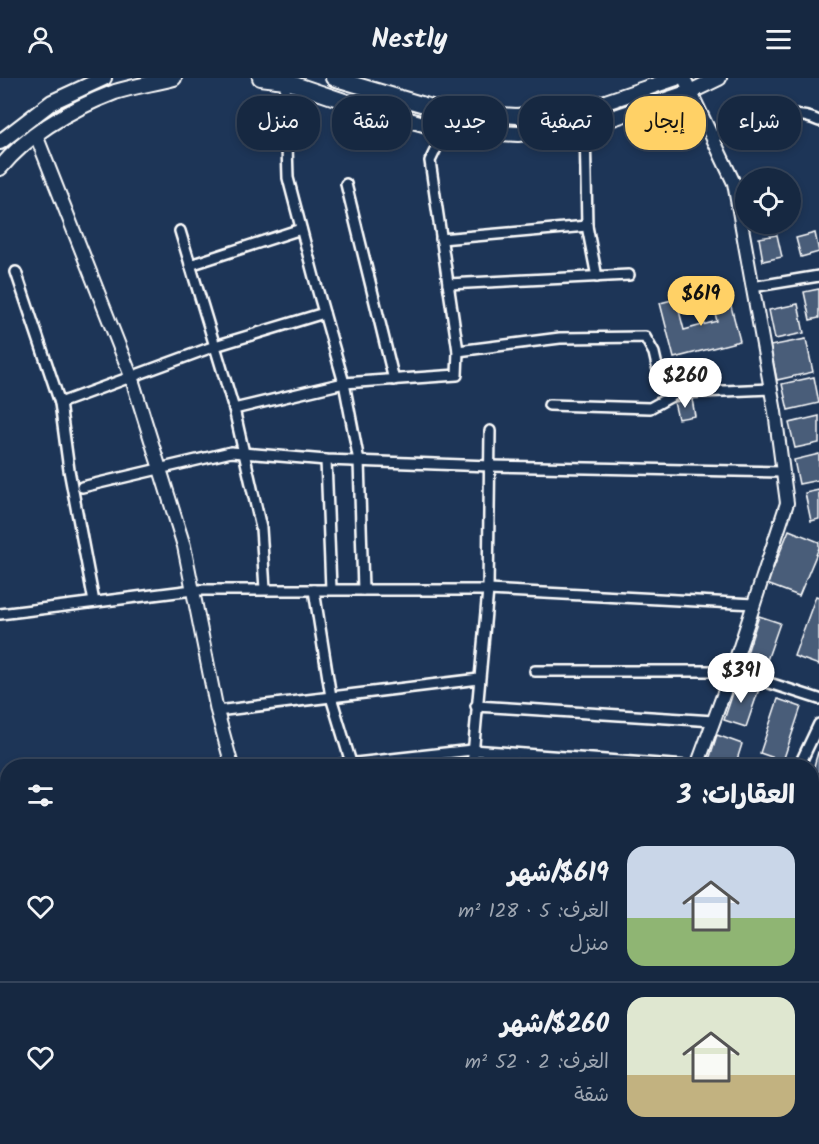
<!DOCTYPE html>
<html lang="ar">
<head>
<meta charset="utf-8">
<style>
  body { margin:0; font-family:Kalam,"Playpen Sans Arabic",sans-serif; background:#1f3048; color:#f1f3f6; direction:rtl; height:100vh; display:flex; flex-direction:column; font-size:22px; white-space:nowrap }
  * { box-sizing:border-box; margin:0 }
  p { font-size:20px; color:#9ea6b1 }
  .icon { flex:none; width:33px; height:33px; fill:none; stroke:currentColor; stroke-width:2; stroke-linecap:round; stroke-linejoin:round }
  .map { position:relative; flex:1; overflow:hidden; direction:ltr }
  .panel { position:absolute; left:0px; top:681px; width:819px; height:386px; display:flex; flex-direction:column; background:#162841; border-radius:24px 24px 0 0; box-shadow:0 3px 9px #0003,0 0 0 2px #35445a; direction:rtl }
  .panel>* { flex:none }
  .guide { position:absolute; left:18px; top:18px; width:783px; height:54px; direction:rtl; display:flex; gap:12px }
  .controls { position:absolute; left:735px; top:90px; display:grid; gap:12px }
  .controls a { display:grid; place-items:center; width:66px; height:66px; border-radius:50%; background:#162841; box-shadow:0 3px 9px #0003,0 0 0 2px #35445a; font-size:30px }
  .price { position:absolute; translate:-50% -51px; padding:0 14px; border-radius:21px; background:#fff; color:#222; font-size:20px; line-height:39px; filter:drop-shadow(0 2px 3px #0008) }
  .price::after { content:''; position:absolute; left:50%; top:36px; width:18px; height:14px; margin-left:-9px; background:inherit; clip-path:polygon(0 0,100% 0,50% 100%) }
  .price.current { background:#ffd166; color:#111 }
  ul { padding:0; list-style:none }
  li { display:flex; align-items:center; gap:18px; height:150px; padding:0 24px }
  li+li { border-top:2px solid #35445a }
  li span { display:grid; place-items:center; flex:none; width:168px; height:120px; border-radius:18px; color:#555 }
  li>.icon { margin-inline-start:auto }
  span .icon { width:72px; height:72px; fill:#fffc; stroke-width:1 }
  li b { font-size:26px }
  h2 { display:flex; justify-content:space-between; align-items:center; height:72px; padding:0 24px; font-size:26px }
  .chip { padding:0 21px; border-radius:24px; background:#162841; box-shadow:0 3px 9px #0003,0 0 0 2px #35445a; font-size:21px; line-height:54px }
  .chip.current { background:#ffd166; color:#111 }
  header { display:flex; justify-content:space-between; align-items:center; height:78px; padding:0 24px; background:#162841; font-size:27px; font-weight:800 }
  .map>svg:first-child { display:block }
  .building { fill:#4a5d79; stroke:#fff; stroke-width:1.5 }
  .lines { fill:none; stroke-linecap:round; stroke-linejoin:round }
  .street-casing { stroke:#fff; stroke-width:14 }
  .secondary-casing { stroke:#fff; stroke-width:16 }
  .primary-casing { stroke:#fff; stroke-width:18 }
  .street { stroke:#1d3557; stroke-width:9 }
  .secondary { stroke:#1d3557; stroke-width:12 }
  .primary { stroke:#1d3557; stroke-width:14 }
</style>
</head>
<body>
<header><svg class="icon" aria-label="menu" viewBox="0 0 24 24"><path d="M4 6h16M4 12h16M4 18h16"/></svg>Nestly<svg class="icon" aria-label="person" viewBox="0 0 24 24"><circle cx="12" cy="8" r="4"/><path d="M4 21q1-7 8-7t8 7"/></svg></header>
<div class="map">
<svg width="819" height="1066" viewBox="0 0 819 1066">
  <rect width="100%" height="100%" fill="#1d3557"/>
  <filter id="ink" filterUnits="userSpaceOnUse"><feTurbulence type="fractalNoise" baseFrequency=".0167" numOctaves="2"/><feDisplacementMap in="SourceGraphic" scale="12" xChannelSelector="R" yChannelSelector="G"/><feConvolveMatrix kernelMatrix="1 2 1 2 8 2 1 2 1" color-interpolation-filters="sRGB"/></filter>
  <g filter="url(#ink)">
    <!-- building -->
    <g class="building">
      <path d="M815,155L819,174L801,179L796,160Z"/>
      <path d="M777,157L782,179L763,183L759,160Z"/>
      <path d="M726,209L740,263L674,280L660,225L676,221L684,252L717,243L709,213Z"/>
      <path d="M819,211V240L810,242L804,214Z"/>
      <path d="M798,226L804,255L775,261L769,232Z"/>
      <path d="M806,261L813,294L777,302L770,268Z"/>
      <path d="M814,299L819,325L788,332L782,306Z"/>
      <path d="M692,321L695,338L678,341L674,324Z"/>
      <path d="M819,338V365L795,370L789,345Z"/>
      <path d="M819,376V402L799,406L794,382Z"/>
      <path d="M819,412V441L811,443L805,415Z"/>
      <path d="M789,452L819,464V470L799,518L767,506Z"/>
      <path d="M816,518L819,519V587L794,578Z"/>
      <path d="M759,538L780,545L766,585L746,578Z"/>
      <path d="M737,603L759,611L746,649L724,642Z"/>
      <path d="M778,621L801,629L783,683L760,675Z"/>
      <path d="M717,657L742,666L735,688H707Z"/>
      <path d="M818,674H819V715L812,712V695Z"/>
      <path d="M5,988L8,996V1014L0,1017V990Z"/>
      <path d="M812,1031L819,1041V1065L804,1066L798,1059H812Z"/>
      <path d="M8,1033V1059H31L10,1066H0V1035Z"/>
      <path d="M520,1059H585L584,1066H517Z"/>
      <path d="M620,1059H633L636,1066H607Z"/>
      <path d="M674,1059H708L698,1066H665Z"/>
      <path d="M773,1059H791L797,1066H767L766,1065Z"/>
    </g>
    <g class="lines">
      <defs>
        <g id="street">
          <path d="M285,3L288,100L315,203L344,305L359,383L363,512"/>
          <path d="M585,48L587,148L597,199"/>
          <path d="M712,59C744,47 785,27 819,43"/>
          <path d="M346,106L394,302"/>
          <path d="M180,153L234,331L261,450L265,511"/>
          <path d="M441,161L587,148"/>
          <path d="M190,187L301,151"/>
          <path d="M16,194L60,325L69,392L94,524"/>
          <path d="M448,206L629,197"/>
          <path d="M752,209L819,198"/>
          <path d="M458,273L560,260L645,259L654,275L660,301L677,315"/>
          <path d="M60,325L215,268L324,235"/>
          <path d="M549,327L650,330L677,315L771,311"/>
          <path d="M234,331L344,305L457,297L458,273L430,83L445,52"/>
          <path d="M326,382L331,511"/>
          <path d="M82,409L231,374L326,382L490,388L783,394"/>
          <path d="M314,512L331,619L352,688"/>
          <path d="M0,536L193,512H488L754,526"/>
          <path d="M535,593H732L819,621"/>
          <path d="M476,628L714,643"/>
          <path d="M217,633L479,601"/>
          <path d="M329,688L472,672L687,688"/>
          <path d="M472,688L488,512L490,353"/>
          <path d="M799,688L819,646"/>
          <path d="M812,820L819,818"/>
          <path d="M812,843L819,873"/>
          <path d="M0,986L8,984"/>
          <path d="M812,1015L819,1008"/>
          <path d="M96,1059L98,1066"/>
          <path d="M165,1059L167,1066"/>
          <path d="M237,1059L239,1066"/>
          <path d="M429,1066L451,1059"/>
          <path d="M512,1066L515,1059"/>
          <path d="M745,1066L754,1059"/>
        </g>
        <g id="secondary">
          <path d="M684,0L734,105L775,334L787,425L732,593L697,688"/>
          <path d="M36,57L131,298L184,468L217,633L232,688"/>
          <path d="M332,1059L334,1066"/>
          <path d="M57,1066L79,1059"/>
        </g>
        <g id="primary">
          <path d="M260,0L285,3L359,28L445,52L518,56L595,46L690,14L719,0"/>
          <path d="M333,0L448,34L517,38L591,29L676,0"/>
          <path d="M0,64L52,24L104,0"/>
          <path d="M0,90C29,55 73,30 115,14C134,8 155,5 174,0"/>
        </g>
      </defs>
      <!-- street casing -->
      <use href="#street" class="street-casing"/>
      <!-- secondary casing -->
      <use href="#secondary" class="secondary-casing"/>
      <!-- primary casing -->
      <use href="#primary" class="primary-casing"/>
      <!-- street -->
      <use href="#street" class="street"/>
      <!-- secondary -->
      <use href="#secondary" class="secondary"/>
      <!-- primary -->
      <use href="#primary" class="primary"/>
    </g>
  </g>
</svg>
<div class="controls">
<a><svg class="icon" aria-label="locate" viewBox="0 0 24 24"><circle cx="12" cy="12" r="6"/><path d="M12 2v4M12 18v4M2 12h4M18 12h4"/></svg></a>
</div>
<b class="price current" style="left:701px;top:249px">$619</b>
<b class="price" style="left:685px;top:331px">$260</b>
<b class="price" style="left:741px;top:626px">$391</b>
<div class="guide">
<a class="chip">شراء</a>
<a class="chip current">إيجار</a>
<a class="chip">تصفية</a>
<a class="chip">جديد</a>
<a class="chip">شقة</a>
<a class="chip">منزل</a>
</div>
<section class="panel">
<h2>العقارات: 3<svg class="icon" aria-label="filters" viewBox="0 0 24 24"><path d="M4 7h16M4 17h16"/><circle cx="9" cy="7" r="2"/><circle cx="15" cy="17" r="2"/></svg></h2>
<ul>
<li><span style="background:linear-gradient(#c9d6e8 60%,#8fb573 0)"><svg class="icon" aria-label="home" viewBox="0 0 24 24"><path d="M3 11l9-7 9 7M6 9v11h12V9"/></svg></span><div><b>$619/شهر</b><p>الغرف: 5 · 128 m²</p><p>منزل</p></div><svg class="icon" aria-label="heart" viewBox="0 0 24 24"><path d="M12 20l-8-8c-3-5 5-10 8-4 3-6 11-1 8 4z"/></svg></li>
<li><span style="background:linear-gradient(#dfe7d0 65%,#c2b280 0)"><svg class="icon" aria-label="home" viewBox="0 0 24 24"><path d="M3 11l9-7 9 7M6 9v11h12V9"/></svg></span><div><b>$260/شهر</b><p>الغرف: 2 · 52 m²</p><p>شقة</p></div><svg class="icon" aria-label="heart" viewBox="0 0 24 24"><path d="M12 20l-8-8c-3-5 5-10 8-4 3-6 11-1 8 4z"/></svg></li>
</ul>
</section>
</div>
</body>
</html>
